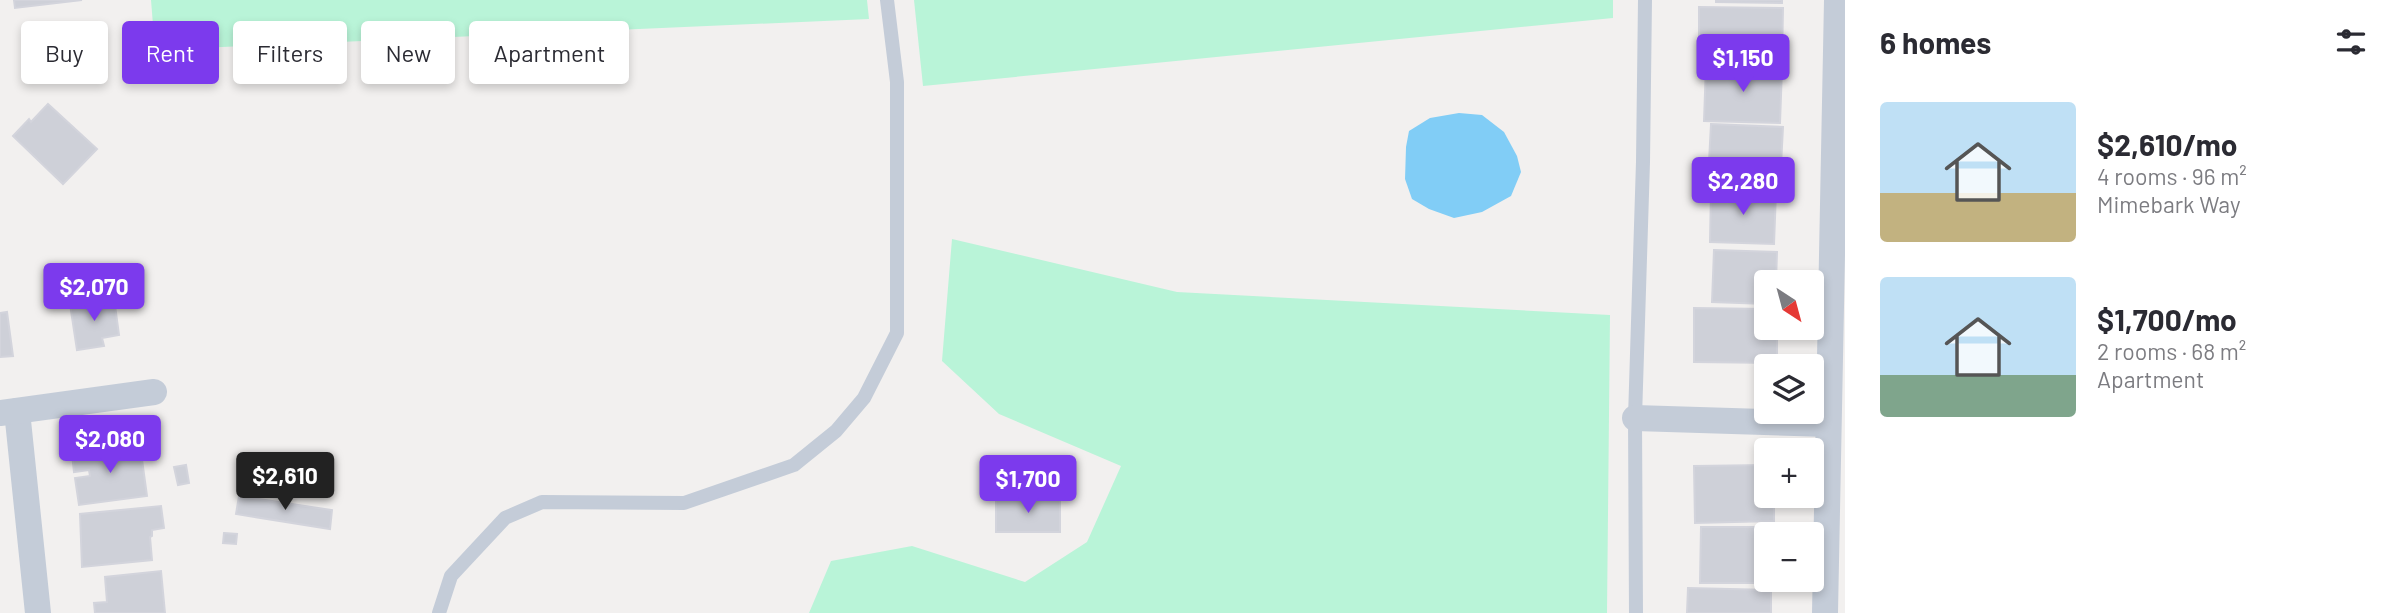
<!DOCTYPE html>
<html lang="en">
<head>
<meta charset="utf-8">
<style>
  body { margin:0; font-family:Barlow,sans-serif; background:#f2f2f3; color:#2b2b33; height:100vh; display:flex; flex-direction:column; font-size:26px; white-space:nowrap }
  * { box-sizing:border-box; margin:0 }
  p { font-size:23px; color:#7c7c81 }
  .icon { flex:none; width:38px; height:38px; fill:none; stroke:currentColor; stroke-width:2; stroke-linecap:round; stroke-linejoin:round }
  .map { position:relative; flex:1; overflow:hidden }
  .details { display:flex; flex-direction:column; background:#fff; width:560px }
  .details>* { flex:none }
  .hud { position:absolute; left:21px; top:21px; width:665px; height:63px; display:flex; gap:14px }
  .needle { width:46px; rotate:144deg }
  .buttons { position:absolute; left:1754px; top:270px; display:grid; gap:14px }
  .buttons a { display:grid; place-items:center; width:70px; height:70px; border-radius:7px; background:#fff; box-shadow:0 4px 10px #0003; font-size:35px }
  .price { position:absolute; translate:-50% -60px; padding:0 16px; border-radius:7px; background:#7c3aed; color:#fff; font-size:23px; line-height:46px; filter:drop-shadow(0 2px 4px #0008) }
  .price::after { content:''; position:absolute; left:50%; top:42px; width:21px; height:16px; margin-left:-10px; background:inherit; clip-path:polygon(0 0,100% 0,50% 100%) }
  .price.active { background:#222; color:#fff }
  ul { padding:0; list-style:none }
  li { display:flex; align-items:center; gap:21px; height:175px; padding:0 35px }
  li span { display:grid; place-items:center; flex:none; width:196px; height:140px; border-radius:7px; color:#555 }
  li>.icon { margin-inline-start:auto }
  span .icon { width:84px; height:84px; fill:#fffc; stroke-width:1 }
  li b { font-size:30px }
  h2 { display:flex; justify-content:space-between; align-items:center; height:84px; padding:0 35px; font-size:30px }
  .chip { padding:0 24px; border-radius:7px; background:#fff; box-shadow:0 4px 10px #0003; font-size:24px; line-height:63px }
  .chip.active { background:#7c3aed; color:#fff }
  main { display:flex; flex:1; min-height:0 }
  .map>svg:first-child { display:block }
  .green { fill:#b9f4d8 }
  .water { fill:#81cdf6 }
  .building { fill:#ced0d8; stroke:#d3d4dc; stroke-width:2 }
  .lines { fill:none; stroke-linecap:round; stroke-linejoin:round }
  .service { stroke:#c4ccd8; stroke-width:14 }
  .minor { stroke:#c4ccd8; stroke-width:26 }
</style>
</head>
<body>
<main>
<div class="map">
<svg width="1845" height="613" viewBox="0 0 1845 613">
  <rect width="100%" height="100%" fill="#f2f0ef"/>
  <!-- green -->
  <g class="green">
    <path d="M151,0H867L869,19L155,50Z"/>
    <path d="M914,0H1613V18L923,86Z"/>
    <path d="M952,239L1177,292L1610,315L1607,613H809L831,561L912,546L1025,582L1087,542L1121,466L999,414L942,361Z"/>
  </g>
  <!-- water -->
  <path class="water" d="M1459,113L1482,115L1504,132L1517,156L1521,172L1511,196L1482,212L1454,218L1429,209L1412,199L1405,179L1406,147L1409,131L1430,118Z"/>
  <!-- building -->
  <g class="building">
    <path d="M14,0H82L15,8Z"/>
    <path d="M1716,0H1782V3L1716,2Z"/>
    <path d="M1699,7L1783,8L1782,60H1699Z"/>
    <path d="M57,32L106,33V75H64V70L42,69V45H57Z"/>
    <path d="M1706,65L1782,68L1780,123L1704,121Z"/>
    <path d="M48,104L97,149L63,184L13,136L29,119L31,122Z"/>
    <path d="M1711,124L1783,127L1780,184L1708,181Z"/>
    <path d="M1711,190L1776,192L1774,244L1710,242Z"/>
    <path d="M1714,250L1777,252L1776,282H1766V304L1712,302Z"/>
    <path d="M114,298L119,335L102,338L104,346L77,350L70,304Z"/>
    <path d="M1694,308L1766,309V327H1777V363L1694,362Z"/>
    <path d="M7,312L13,356L0,357V313Z"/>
    <path d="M140,445L147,496L79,505L75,478L90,476L89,470L74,472L72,454Z"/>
    <path d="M186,465L189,483L178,485L174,467Z"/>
    <path d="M1766,465V495H1774V521L1695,523L1694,466Z"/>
    <path d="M239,496L332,510L330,529L236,514Z"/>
    <rect x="996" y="498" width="64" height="34"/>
    <path d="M161,506L164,528L152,530V536L150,537L152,560L82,567L80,514Z"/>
    <path d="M1701,527H1773V534H1766V579H1772V583H1700Z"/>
    <path d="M224,533L237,534L236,544L223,543Z"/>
    <path d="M161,571L165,613H95L94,603L107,602L105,577Z"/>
    <path d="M1688,588L1771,590V613H1687Z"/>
  </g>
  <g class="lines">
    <!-- service -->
    <g class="service">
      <path d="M439,613L451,576L505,518L542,502L684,503L794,465L836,431L864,398L897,333V82L887,0"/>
      <path d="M1636,613L1635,418L1643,162L1645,0"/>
    </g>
    <!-- minor -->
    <g class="minor">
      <path d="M17,411L38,613"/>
      <path d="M0,413L154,392"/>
      <path d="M1635,418L1827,424"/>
      <path d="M1825,613L1837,0"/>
    </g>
  </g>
</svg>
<div class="buttons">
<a><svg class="needle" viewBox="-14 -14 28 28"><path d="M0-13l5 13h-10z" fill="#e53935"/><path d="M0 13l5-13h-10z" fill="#7c7c81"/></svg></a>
<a><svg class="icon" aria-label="layers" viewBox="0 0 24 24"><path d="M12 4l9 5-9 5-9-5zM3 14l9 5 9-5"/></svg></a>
<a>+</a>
<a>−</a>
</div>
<b class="price" style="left:1743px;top:94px">$1,150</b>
<b class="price" style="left:1743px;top:217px">$2,280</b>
<b class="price" style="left:94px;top:323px">$2,070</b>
<b class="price" style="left:110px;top:475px">$2,080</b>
<b class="price active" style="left:285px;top:512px">$2,610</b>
<b class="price" style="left:1028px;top:515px">$1,700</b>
<div class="hud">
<a class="chip">Buy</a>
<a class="chip active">Rent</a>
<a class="chip">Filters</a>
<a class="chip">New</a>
<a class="chip">Apartment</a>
</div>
</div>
<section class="details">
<h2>6 homes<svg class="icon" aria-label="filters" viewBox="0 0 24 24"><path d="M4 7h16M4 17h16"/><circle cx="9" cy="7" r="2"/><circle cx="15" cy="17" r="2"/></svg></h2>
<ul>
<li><span style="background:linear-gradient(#bfe0f5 65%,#c2b280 0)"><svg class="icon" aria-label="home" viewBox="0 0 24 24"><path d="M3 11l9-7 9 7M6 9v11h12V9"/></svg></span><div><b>$2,610/mo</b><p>4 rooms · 96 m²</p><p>Mimebark Way</p></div></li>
<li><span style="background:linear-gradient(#bfe0f5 70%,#7fa58c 0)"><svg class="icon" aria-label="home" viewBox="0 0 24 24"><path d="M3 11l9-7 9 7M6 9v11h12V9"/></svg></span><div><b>$1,700/mo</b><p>2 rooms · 68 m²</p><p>Apartment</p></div></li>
</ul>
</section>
</main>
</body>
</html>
